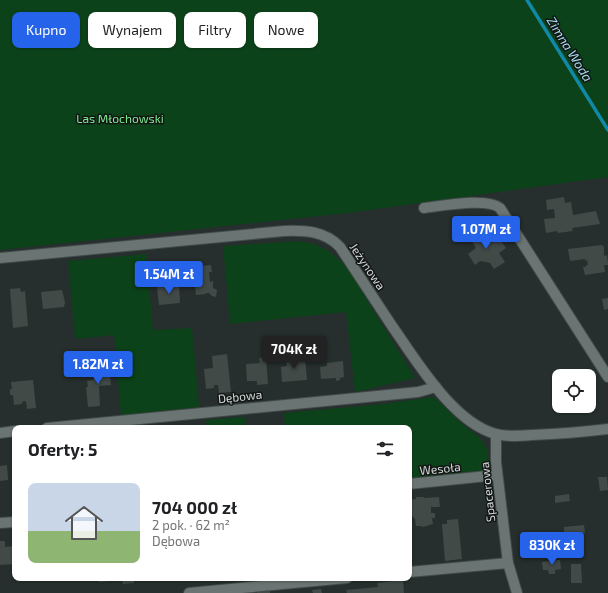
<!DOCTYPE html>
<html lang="pl">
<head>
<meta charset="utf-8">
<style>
  body { margin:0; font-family:"Exo 2",sans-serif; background:#f6f6f6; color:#202124; height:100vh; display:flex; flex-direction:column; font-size:15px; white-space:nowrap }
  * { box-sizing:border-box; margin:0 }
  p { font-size:13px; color:#757577 }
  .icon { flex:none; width:22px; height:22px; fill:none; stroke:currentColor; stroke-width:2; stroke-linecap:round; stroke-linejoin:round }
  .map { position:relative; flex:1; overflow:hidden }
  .side { position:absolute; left:12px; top:425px; width:400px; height:156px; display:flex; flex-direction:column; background:#fff; border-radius:8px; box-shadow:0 1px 3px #0004 }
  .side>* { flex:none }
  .hud { position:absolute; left:12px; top:12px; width:400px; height:36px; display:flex; gap:8px }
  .buttons { position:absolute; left:552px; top:369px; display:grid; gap:8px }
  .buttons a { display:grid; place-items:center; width:44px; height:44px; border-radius:8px; background:#fff; box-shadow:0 1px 3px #0004; font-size:20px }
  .price { position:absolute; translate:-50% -34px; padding:0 9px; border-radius:4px; background:#2563eb; color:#fff; font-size:13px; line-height:26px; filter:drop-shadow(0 1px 2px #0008) }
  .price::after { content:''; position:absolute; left:50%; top:24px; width:12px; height:9px; margin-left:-6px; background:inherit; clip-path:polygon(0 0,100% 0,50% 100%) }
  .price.active { background:#222; color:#fff }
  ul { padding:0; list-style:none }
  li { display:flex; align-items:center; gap:12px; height:100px; padding:0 16px }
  li span { display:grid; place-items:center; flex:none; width:112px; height:80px; border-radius:8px; color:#555 }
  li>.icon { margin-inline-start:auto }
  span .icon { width:48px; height:48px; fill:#fffc; stroke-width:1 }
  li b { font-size:17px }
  h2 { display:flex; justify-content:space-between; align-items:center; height:48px; padding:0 16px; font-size:17px }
  .pill { padding:0 14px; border-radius:8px; background:#fff; box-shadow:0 1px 3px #0004; font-size:14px; line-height:36px }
  .pill.active { background:#2563eb; color:#fff }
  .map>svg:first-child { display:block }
  .green { fill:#0c4219 }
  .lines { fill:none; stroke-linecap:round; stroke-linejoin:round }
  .stream { stroke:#1188a6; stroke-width:3.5 }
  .building { fill:#414a46 }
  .minor-casing { stroke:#414a48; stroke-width:12 }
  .minor { stroke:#6a7472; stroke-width:10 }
  .labels { text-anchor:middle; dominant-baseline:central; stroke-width:3; stroke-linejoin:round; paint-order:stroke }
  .park-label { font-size:12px; fill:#7fe98f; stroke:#121615 }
  .street-label { font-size:12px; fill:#d4dad9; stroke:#121615 }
  .water-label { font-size:13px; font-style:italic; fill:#a6def1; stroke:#121615 }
</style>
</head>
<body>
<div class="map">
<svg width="608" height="593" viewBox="0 0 608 593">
  <rect width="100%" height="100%" fill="#262f2d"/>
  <!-- green -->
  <g class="green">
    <path d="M0,0H608V177L348,213L0,250Z"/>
    <path d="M300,241L315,244L329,251L346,266L415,378L355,392L346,312L230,324L223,246Z"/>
    <path d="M146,254L153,330L192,328L199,407L121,415L114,335L75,339L68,261Z"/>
    <path d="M432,397L435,398L461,423L479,437L484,444L487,450L490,472L409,479V428H285L284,413L384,404Z"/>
    <path d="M245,417L246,428H207L206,420Z"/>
  </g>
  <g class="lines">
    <!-- stream -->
    <path class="stream" d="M527,0L608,130"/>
  </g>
  <!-- building -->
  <g class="building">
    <path d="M564,197L565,203L571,202L573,215L596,211L600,224L572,228L573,231L558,233L557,231L546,233L544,219L555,218L554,209L547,210L546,200Z"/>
    <path d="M477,227L486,242L492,243L499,238L506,248L499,253L505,262L494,269L490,263L480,261L475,265L468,254L476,248L467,233Z"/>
    <path d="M602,245L604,247V256L607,255L608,263V265H604L605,272L585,275L583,267H586V265H588L587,260L585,261V259L570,261L568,249Z"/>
    <path d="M211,265L212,272H209L210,282L213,281V288L217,290L216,297L212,296L209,293H206V294L196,295L193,267Z"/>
    <path d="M179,285L180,303L159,305L157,287Z"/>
    <path d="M20,288L21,292L25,291L28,326L13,328L10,289Z"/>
    <path d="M62,290L65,302L64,307L43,309L41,292Z"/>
    <path d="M608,298V309L604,310L602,299Z"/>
    <path d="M227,354L231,392L219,393L218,385H214V388L206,389L204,369L213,368L212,356Z"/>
    <path d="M305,357L307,380L282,382L281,367L287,366L286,359Z"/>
    <path d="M259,358H266L268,384L257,385V381H247L246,364L260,363Z"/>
    <path d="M343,361L344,377L340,378V380L336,381V378L321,379L320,367L327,366V363Z"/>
    <path d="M109,365L111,385L99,386L100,406L88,407L86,387H88L87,381L93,380L96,377L95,366Z"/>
    <path d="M33,380L36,408L27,409L26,401L22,402V404L14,405L13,395H10V389H12L11,382Z"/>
    <path d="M7,465L8,480L0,481V466Z"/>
    <path d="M598,477H607L608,490L600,491Z"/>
    <path d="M569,494L570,501L555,503V496Z"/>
    <path d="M416,497H424V498L439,497L440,507H431V513H435V518H432L433,524L423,527L421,526H416L415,519L412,516L410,500L416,499Z"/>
    <path d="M458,519L462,559L445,561L442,524H447V520Z"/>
    <path d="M584,525L585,533H581V540L562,541V533L564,532V527Z"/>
    <path d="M0,541H5V547L14,546L13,542H15V564L0,565Z"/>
    <path d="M560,560L561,569L555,570V574H549L548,570H543L542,562Z"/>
    <path d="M571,564H581L582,583H571Z"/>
    <path d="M98,578H108L109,581L99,582Z"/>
    <path d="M122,578H134V583L123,584Z"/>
    <path d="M403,580L404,593H347L346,590L378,587L377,583Z"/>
    <path d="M270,589V593H257V590Z"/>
    <path d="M321,589L322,593H313L312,590Z"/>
  </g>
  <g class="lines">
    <defs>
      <g id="minor">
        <path d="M424,208C441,206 487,197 500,208L608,377"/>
        <path d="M0,258L284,231C305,230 325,231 340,247C357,273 375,300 392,326C416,360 453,423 496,434C508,437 520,436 532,435C557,434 583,432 608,429"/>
        <path d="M47,428L418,392L436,387"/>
        <path d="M0,433L15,431"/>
        <path d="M496,434V462L508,563L517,593"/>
        <path d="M409,484L497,475"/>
        <path d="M0,523L15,522"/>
        <path d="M409,572L508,563"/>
        <path d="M189,593L347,578"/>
      </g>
    </defs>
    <!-- minor casing -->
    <use href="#minor" class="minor-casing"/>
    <!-- minor -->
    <use href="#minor" class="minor"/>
  </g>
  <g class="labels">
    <!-- park labels -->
    <g class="park-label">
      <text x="120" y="118">Las Młochowski</text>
    </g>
    <!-- street labels -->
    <g class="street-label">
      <text transform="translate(368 266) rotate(56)">Jeżynowa</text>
      <text transform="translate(240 396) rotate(-6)">Dębowa</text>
      <text transform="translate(440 468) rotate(-6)">Wesoła</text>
      <text transform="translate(487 492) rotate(-96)">Spacerowa</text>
    </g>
    <!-- water labels -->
    <g class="water-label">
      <text transform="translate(570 49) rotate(58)">Zimna Woda</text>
    </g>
  </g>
</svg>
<div class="buttons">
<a><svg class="icon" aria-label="locate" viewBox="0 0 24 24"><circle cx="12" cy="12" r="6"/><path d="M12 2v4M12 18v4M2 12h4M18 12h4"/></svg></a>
</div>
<b class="price" style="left:486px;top:250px">1.07M zł</b>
<b class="price" style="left:169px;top:295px">1.54M zł</b>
<b class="price active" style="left:294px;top:370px">704K zł</b>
<b class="price" style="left:98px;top:385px">1.82M zł</b>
<b class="price" style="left:552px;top:566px">830K zł</b>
<div class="hud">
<a class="pill active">Kupno</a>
<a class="pill">Wynajem</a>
<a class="pill">Filtry</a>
<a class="pill">Nowe</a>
</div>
<section class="side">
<h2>Oferty: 5<svg class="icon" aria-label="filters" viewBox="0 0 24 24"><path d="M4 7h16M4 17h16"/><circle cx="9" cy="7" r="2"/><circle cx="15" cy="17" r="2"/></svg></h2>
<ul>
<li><span style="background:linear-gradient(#c9d6e8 60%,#8fb573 0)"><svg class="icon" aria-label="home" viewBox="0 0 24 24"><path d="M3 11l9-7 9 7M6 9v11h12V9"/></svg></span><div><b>704 000 zł</b><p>2 pok. · 62 m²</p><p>Dębowa</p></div></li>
</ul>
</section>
</div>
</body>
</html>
